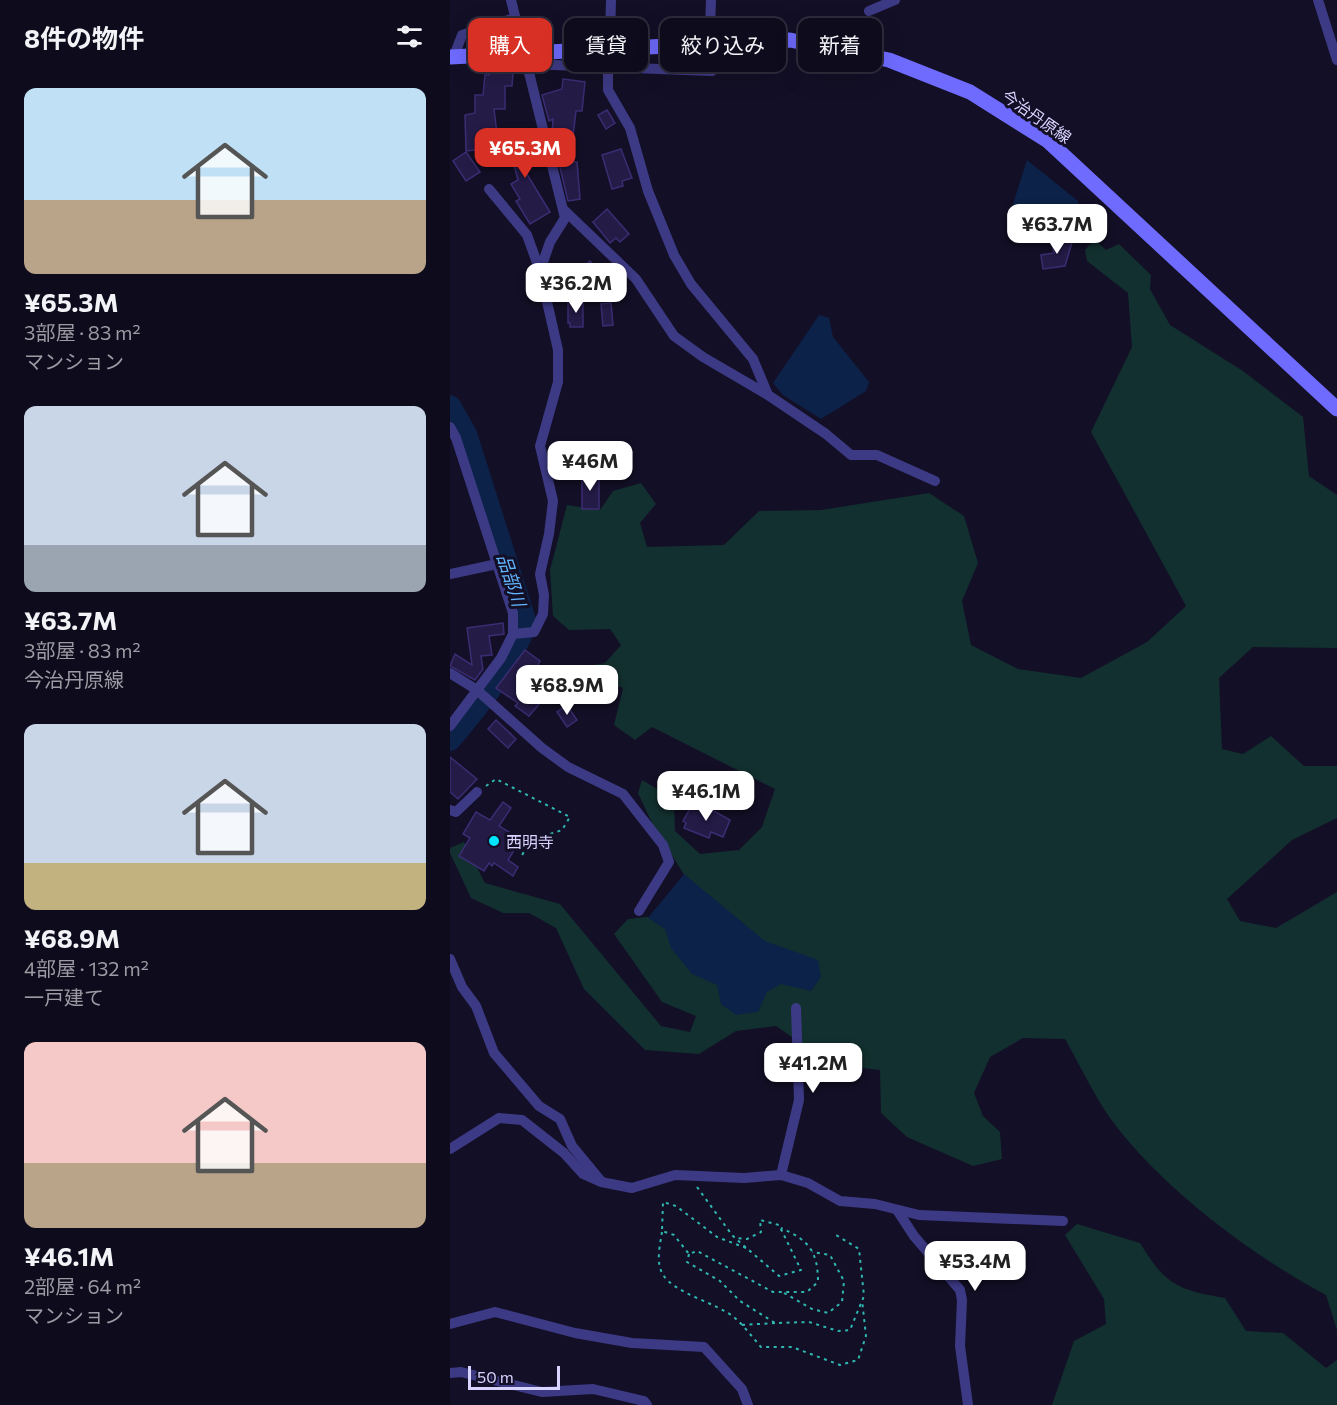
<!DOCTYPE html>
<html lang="ja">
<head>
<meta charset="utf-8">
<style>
  body { margin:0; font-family:Commissioner,"Noto Sans JP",sans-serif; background:#171425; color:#f1f3f6; height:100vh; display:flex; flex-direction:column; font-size:22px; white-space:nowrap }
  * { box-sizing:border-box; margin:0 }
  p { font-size:20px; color:#9b9ba3 }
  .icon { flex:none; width:33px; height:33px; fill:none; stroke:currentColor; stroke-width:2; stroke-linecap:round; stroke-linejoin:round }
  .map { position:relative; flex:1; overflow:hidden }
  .panel { display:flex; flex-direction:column; background:#0e0b1c; width:450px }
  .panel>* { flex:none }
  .hud { position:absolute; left:18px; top:18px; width:570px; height:54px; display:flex; gap:12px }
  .scale { position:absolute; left:18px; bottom:15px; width:92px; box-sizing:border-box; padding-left:6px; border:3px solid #d9d4ff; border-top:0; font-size:16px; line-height:21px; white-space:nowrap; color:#d9d4ff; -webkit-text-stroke:4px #130f26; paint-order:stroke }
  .price { position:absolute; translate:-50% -51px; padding:0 14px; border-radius:12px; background:#fff; color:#222; font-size:20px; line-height:39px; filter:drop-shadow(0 2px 3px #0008) }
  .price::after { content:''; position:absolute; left:50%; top:36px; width:18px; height:14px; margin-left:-9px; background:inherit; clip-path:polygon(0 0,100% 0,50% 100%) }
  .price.on { background:#d93025; color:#fff }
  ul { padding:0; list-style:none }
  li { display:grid; align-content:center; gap:12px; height:318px; padding:0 24px }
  li span { display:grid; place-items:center; height:186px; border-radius:12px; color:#555 }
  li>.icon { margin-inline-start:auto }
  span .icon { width:108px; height:108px; fill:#fffc; stroke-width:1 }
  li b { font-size:26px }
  h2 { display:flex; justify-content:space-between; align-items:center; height:72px; padding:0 24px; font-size:26px }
  .chip { padding:0 21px; border-radius:12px; background:#0e0b1c; box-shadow:0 6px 24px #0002,0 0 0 2px #2e2b3b; font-size:21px; line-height:54px }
  .chip.on { background:#d93025; color:#fff }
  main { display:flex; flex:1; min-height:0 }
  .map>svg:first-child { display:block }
  .green { fill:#12302f }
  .water { fill:#0c2248 }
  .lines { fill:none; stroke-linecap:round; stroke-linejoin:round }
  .river { stroke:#0c2248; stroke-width:22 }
  .building { fill:#241b47; stroke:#3b2d73; stroke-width:1.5 }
  .path { stroke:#2fb8b0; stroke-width:2; stroke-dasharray:3 4.5; stroke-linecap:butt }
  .minor { stroke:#3d3a85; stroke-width:10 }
  .secondary { stroke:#6f6bff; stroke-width:15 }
  .poi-dot { fill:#00e5ff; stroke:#130f26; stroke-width:2 }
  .labels { text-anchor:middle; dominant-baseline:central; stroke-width:6; stroke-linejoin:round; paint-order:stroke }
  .street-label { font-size:16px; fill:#d9d4ff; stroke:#130f26 }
  .poi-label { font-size:16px; fill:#d9d4ff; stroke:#130f26; text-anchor:start }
  .water-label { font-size:18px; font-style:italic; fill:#62b6ff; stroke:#130f26 }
</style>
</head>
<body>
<main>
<section class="panel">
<h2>8件の物件<svg class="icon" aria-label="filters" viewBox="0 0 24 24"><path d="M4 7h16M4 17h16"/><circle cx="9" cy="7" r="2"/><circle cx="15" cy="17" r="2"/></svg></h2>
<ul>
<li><span style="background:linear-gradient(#bfe0f5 60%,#b9a48a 0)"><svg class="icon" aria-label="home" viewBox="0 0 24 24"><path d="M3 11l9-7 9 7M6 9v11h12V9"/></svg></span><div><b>¥65.3M</b><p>3部屋 · 83 m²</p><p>マンション</p></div></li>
<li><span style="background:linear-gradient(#c9d6e8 75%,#9aa5b1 0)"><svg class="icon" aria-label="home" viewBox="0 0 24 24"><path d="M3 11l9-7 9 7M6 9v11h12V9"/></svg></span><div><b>¥63.7M</b><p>3部屋 · 83 m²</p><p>今治丹原線</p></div></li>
<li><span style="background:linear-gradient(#c9d6e8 75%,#c2b280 0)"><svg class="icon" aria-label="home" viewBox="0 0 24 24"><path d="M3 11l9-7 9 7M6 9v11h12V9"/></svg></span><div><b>¥68.9M</b><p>4部屋 · 132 m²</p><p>一戸建て</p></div></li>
<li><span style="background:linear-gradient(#f6c9c9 65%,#b9a48a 0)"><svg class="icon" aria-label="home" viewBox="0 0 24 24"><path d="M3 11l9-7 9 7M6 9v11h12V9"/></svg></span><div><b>¥46.1M</b><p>2部屋 · 64 m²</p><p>マンション</p></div></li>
</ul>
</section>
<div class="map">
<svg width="887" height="1405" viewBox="0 0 887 1405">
  <rect width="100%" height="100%" fill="#130f26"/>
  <!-- green -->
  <g class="green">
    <path d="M644,239L656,250L669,244L701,275L700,289L720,325L793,371L853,417L859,476L887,495V648L803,647L769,678L772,749L793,754L821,736L854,766H887V818L842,840L777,899L790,921L826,928L887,892V1330L876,1295C803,1256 716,1191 666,1126C646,1100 631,1067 615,1039L573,1038L540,1057L524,1093L533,1116L550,1132L552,1159L523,1166L457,1137L431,1113L430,1070L395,1066L346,1040L326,1026L286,1031L249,1054L195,1050L134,989L106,928L79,913H53L21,898L0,853V848L14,842L35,883L110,904L211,1026L240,1032L246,1016L212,1002L164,934L178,919L214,915L251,902L202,823L188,793L192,780L224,799L225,831L250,854L289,850L312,827L325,789L202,727L185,740L164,725L173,688L155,681L123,679L124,668L155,663L171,645L160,629L119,630L103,616L100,570L117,505L150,510L163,491L191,483L206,504L190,523L197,547L274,545L309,511L371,510L479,493L514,516L528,563L512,601L521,645L568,669L631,678L697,642L736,606L641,432L682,347L678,293L637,261L635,250Z"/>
    <path d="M627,1224L690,1243C715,1284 727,1290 775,1298L796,1331L833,1333L876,1368L887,1360V1405H602L624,1341L656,1324L654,1299L615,1235Z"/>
  </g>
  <!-- water -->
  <g class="water">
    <path d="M577,160L628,201L630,215L617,230C598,228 582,219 563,216L562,207Z"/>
    <path d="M369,315L379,318L383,337L419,382L416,391L371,419L333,395L323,383Z"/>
    <path d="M234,874L315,941L368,960L371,977L361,991L331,984L317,992L308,1012L286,1015L271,1004L267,985L242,974L221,948L215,929L198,918Z"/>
  </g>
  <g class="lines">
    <!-- river -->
    <path class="river" d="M0,406L16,434L76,623C60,668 30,704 0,740"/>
  </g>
  <!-- building -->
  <g class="building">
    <path d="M39,71L63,73L62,86H55V109H44L48,142L33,144L34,149L16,151L15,115L25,113V95H33L35,75H39Z"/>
    <path d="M113,79L135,82L132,111H126L120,162H127L130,199L118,201L102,134L103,119L99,121L92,95L112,89Z"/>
    <path d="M157,110L165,123L156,129L148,115Z"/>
    <path d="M65,129L72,151L86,147L89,157L77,161L80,170L75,171L100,212L80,224L66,201L70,199L61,184L68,180L60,150L56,151L51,134Z"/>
    <path d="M171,149L182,178L172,181L173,186L162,189L152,155Z"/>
    <path d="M16,152L30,172L16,181L3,161Z"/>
    <path d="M157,209L179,234L170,242L166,238L160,243L143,222Z"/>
    <path d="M623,239L615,266L593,269L591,255L604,253L602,243Z"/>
    <path d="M140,261L148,272H153L155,299L133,301L131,268Z"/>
    <path d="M118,301L133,302V327H120V323H118Z"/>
    <path d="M161,303L163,325L153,326L151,304Z"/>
    <rect x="132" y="476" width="17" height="33"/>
    <path d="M53,623L54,634L39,636L42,655L31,656L33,669L25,680L0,666L5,654L22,665L17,628Z"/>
    <path d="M75,650L90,661L88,665L97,672L92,680L95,682L91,688L98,694L79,716L65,706L68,703L46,688Z"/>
    <path d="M117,705L127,720L117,727L107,712Z"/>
    <path d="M46,720L66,739L58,748L38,729Z"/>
    <path d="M0,757L27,779L8,799L0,792Z"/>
    <path d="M53,802L61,808L49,826L71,839L58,860L68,867L63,876L44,863L42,866L39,863L34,871L9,856L20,838L13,834L26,812L40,820Z"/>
    <path d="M242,805L254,810L255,806L280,820L273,837L261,832L259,838L234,828L236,823L233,821Z"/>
  </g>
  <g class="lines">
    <!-- path -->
    <g class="path">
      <path d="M36,786L46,779L120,817L112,830L80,841L71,857"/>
      <path d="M247,1187L282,1235C297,1249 313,1262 329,1276L351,1270L329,1225L310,1220L311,1232L297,1239L286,1238"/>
      <path d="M212,1232C210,1245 206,1261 212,1273C223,1294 267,1302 286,1319C295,1327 303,1338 311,1347H342L390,1365L408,1360L416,1336L412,1300"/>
      <path d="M296,1248L267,1237L226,1206L213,1202L212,1231L224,1235L239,1254L247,1251L323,1292H357L368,1282C368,1252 359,1240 331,1228"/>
      <path d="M239,1254L237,1262L270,1281L290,1301L325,1323L359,1322L388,1331L400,1330L414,1296L409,1249L386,1235"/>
      <path d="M334,1293L362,1309L378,1313L392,1302L394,1281L380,1255L362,1252"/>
      <path d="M292,1325L325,1323"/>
    </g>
    <!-- minor -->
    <g class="minor">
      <path d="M61,0L115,218L100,242L90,271L108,350V382L90,446L103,501L99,534L90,574L94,595L93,614L84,632L63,634"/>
      <path d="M868,0L887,60"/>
      <path d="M419,11L445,0"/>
      <path d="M260,29L261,0"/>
      <path d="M160,37L161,0"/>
      <path d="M4,56L12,35L65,18"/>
      <path d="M158,59V90L180,128L198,191L224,255L241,284L303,359L318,395L376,434L401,455H427L485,481"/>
      <path d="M77,64L262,71L261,56"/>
      <path d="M39,189L77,235L90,271"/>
      <path d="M113,209L186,279L224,336L253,357L318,395"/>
      <path d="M0,427L6,438L63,613V634L51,658L0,726"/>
      <path d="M0,574L47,564"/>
      <path d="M0,673L27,690L92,748L118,767L173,794L213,845L219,862L189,911"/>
      <path d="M0,810L6,812L27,792"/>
      <path d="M0,959L12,987L26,1006L44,1053L89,1106L110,1119L122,1146L150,1180"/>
      <path d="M0,1149L49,1118L72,1120L114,1153L133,1174L151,1182L182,1188L225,1175L294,1178L331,1175L358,1183L390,1201L425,1204L469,1215L613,1221"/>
      <path d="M331,1175L349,1100L346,1008"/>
      <path d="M447,1210L464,1236L510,1290L512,1300L510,1346L518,1405"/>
      <path d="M0,1324L45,1312L125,1333L182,1343L254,1347L292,1389L298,1405"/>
      <path d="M0,1373L11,1372L92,1392L143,1389L194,1401L197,1405"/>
    </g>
    <!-- secondary -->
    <path class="secondary" d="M0,57L340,40L439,60L520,92L598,141L887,409"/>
  </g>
  <!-- markers -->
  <circle class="poi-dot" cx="44" cy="841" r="6"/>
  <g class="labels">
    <!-- street labels -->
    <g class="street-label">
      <text transform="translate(587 116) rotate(35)">今治丹原線</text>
    </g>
    <!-- poi labels -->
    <g class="poi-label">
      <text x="56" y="841">西明寺</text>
    </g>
    <!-- water labels -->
    <g class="water-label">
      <text transform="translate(62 580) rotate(72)">品部川</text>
    </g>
  </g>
</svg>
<div class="scale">50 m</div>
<b class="price on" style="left:75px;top:179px">¥65.3M</b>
<b class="price" style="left:607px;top:255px">¥63.7M</b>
<b class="price" style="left:126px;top:314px">¥36.2M</b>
<b class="price" style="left:140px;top:492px">¥46M</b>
<b class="price" style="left:117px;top:716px">¥68.9M</b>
<b class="price" style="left:256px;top:822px">¥46.1M</b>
<b class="price" style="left:363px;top:1094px">¥41.2M</b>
<b class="price" style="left:525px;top:1292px">¥53.4M</b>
<div class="hud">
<a class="chip on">購入</a>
<a class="chip">賃貸</a>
<a class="chip">絞り込み</a>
<a class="chip">新着</a>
</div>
</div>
</main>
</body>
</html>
